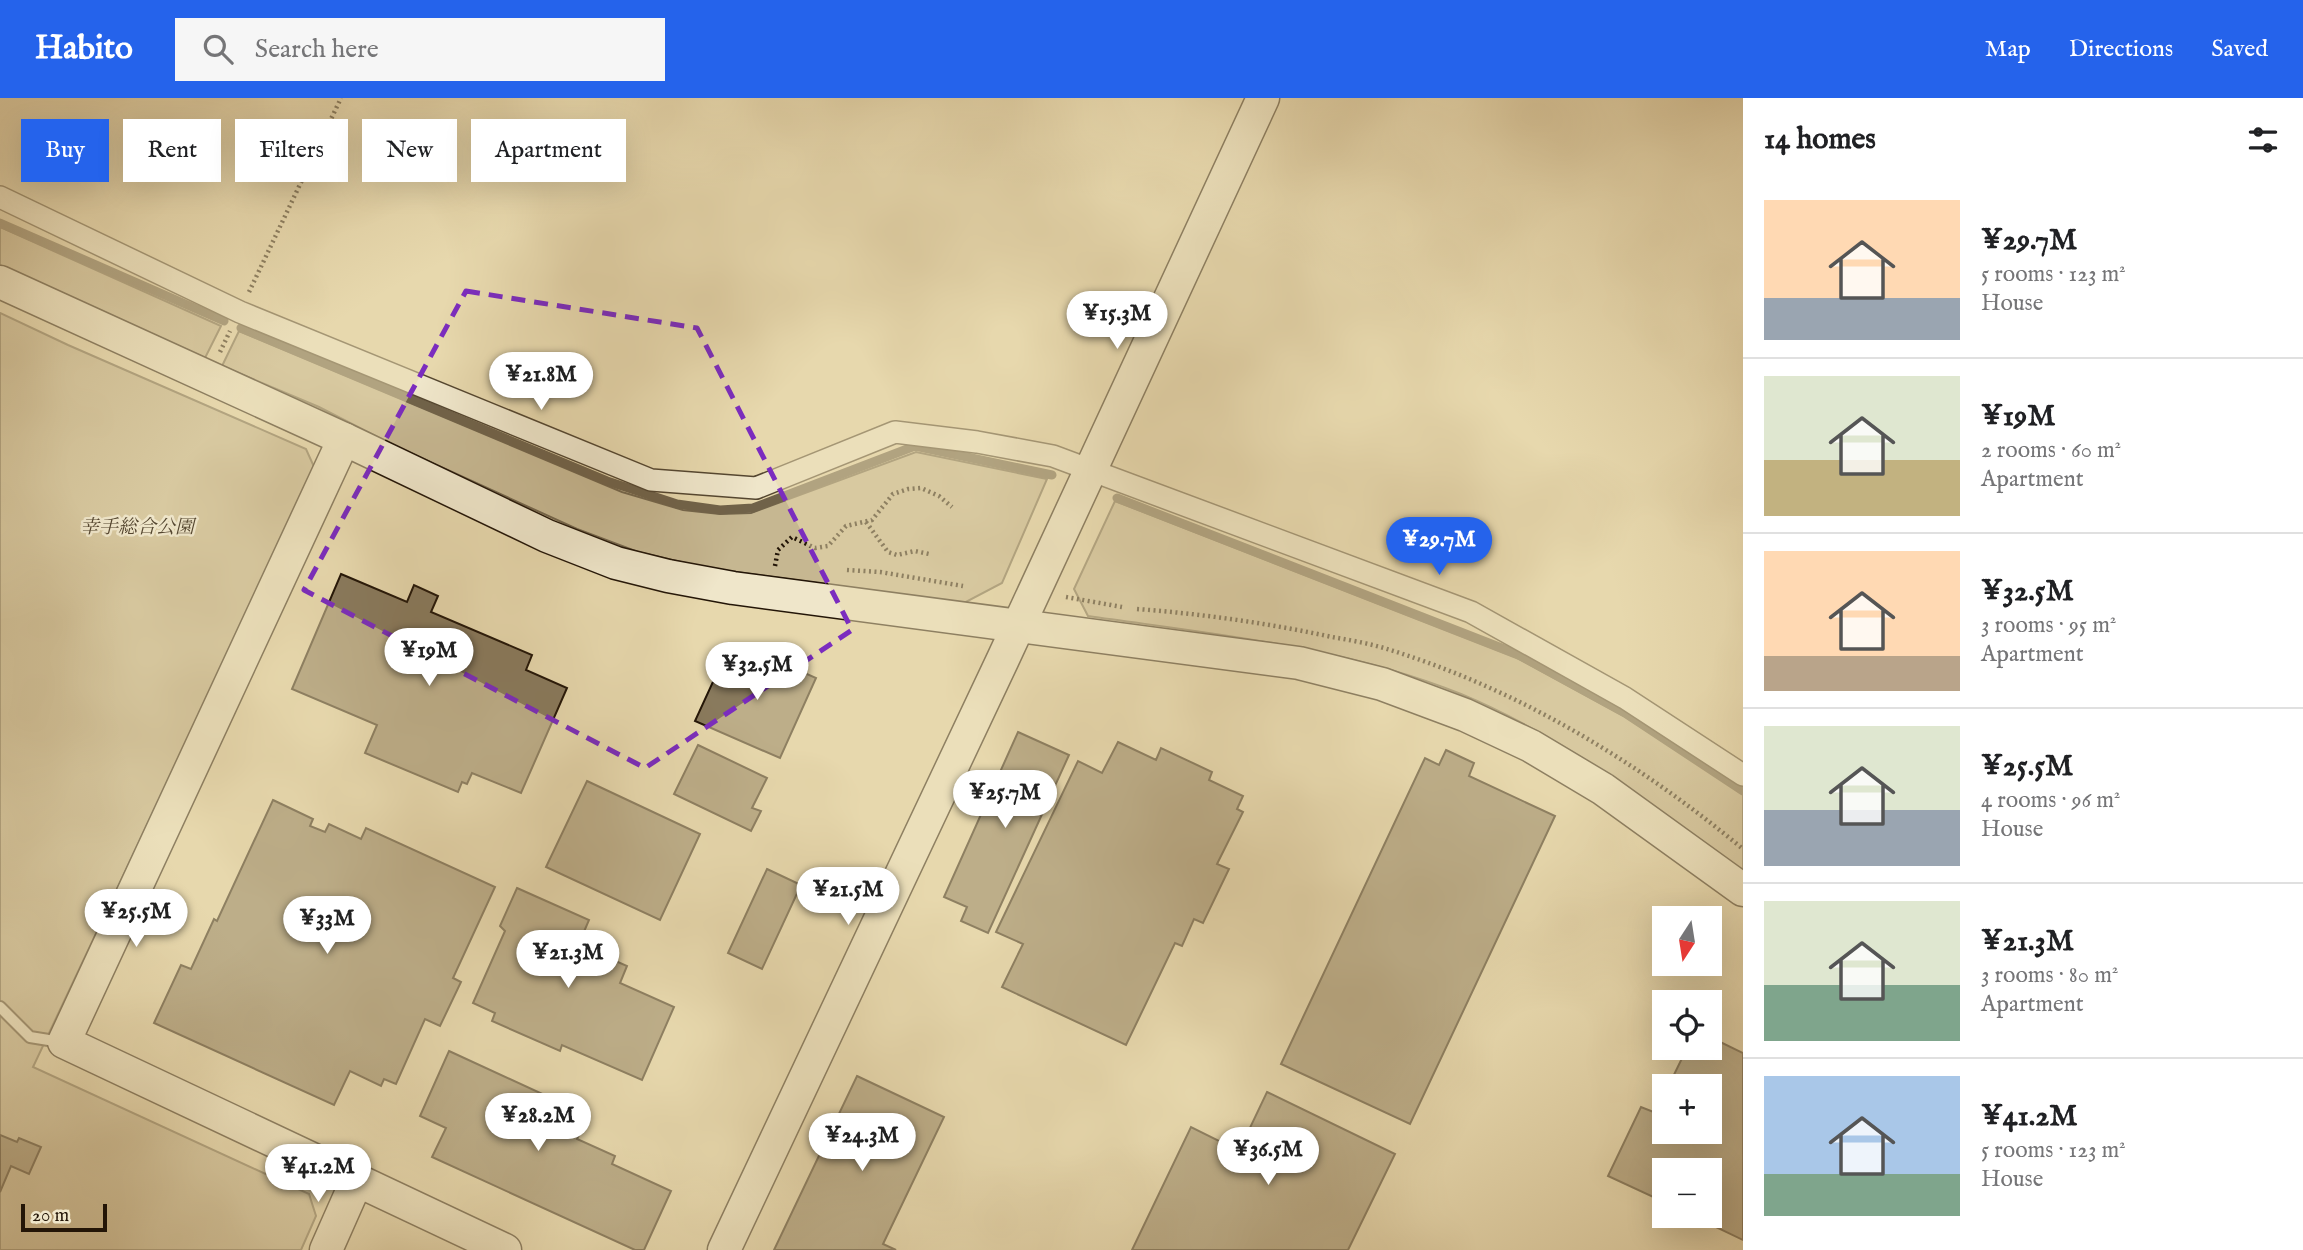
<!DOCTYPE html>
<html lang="en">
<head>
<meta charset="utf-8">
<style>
  body { margin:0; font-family:"IM FELL English","Noto Serif JP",serif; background:#f6f6f6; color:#202124; height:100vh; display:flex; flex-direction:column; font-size:26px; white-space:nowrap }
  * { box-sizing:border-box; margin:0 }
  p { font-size:23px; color:#757577 }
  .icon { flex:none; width:38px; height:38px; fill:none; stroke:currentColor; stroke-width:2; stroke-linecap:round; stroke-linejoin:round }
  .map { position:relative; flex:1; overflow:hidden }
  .drawer { display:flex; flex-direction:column; background:#fff; width:560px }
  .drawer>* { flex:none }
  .top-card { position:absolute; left:21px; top:21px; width:665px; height:63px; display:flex; gap:14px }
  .needle { width:46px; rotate:192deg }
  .buttons { position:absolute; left:1652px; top:808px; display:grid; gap:14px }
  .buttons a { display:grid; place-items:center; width:70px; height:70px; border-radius:0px; background:#fff; box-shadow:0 7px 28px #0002; font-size:35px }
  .scale { position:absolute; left:21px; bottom:18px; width:86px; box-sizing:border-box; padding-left:7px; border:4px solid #231507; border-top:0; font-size:19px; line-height:24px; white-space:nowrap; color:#231507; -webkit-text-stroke:5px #efe6ca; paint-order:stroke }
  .price { position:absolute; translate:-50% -60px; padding:0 16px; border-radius:24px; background:#fff; color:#222; font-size:23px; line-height:46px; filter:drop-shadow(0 2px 4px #0008) }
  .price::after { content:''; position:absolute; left:50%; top:42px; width:21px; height:16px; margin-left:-10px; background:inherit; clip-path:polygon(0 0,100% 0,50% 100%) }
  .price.current { background:#2563eb; color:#fff }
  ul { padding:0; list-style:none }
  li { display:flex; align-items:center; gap:21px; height:175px; padding:0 21px }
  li+li { border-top:2px solid #e0e0e0 }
  li span { display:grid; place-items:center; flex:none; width:196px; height:140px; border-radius:0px; color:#555 }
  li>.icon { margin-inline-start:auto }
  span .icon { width:84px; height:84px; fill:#fffc; stroke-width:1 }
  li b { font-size:30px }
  h2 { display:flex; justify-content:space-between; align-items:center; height:84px; padding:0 21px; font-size:30px }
  .tag { padding:0 24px; border-radius:0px; background:#fff; box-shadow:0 7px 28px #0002; font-size:24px; line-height:63px }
  .tag.current { background:#2563eb; color:#fff }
  header { display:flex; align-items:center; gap:42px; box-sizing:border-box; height:98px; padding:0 35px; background:#2563eb; color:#fff }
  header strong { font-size:33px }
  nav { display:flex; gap:38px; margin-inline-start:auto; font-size:24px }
  .search { width:490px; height:63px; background:#f6f6f6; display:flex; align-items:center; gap:18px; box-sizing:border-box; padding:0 24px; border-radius:0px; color:#757577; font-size:26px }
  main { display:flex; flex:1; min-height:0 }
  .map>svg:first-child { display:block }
  .green { fill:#c6b791; stroke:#74664c; stroke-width:2 }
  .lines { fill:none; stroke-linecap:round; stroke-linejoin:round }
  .stream { stroke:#706249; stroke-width:9 }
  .building { fill:#897a5d; stroke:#231507; stroke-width:2 }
  .lane-casing { stroke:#544630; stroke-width:14 }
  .street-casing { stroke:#544630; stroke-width:24 }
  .secondary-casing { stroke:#231507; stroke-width:35 }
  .path { stroke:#231507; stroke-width:4.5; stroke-dasharray:2 3.5; stroke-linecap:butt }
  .lane { stroke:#efe6ca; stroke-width:10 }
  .street { stroke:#efe6ca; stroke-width:21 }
  .secondary { stroke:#efe6ca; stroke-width:32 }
  .marked { fill:none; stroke:#7b2cbf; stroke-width:5; stroke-dasharray:14 9; stroke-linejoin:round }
  .labels { text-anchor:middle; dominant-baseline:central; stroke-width:5; stroke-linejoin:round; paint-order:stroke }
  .park-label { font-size:19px; font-style:italic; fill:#544630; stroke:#efe6ca }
</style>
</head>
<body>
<header>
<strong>Habito</strong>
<div class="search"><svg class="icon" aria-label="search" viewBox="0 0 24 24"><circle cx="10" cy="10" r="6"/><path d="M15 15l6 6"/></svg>Search here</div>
<nav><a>Map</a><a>Directions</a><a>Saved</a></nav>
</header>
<main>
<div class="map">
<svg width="1743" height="1152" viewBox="0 0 1743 1152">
  <rect width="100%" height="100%" fill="#e7d8ad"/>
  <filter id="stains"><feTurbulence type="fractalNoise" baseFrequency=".00286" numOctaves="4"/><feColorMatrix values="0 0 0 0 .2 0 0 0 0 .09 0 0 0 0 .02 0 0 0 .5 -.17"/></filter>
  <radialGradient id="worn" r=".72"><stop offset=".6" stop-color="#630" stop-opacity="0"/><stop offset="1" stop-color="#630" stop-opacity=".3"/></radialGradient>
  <!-- green -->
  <g class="green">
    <path d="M0,129L221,228L205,260L36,185L0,167Z"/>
    <path d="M0,215L68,247L306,351L315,371L33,969L309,1096L316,1118L301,1152H0Z"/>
    <path d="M239,233L622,394L683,412L720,416L751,415L916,354L1047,381L1002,485L964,505L707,470L638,454L577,431L395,348L319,309L222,268Z"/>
    <path d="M1115,403L1519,561L1624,618L1743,696V773C1653,707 1564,639 1461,596C1343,548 1213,536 1088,518L1074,491Z"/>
  </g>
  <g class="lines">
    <!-- stream -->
    <g class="stream">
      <path d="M0,125L224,223"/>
      <path d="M241,230L607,383L677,406L720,412L753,410L915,348L1052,377"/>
      <path d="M1117,400L1517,556L1625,615L1743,693"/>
    </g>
  </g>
  <!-- building -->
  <g class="building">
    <path d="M341,476L407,504L414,487L438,498L431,514L532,557L526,572L567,590L521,695L472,675L467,686L462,684L458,694L365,655L377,627L292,591Z"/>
    <path d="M744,548L816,580L780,660L695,623L717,575L730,581Z"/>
    <path d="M1018,634L1069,657L988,835L961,823L967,809L944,799Z"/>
    <path d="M1118,644L1156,662L1161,650L1212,674L1209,682L1243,698L1237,711L1243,714L1217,766L1229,771L1203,825L1194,821L1182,848L1175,845L1126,947L1002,889L1023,846L996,834L1078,663L1102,675Z"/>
    <path d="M698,647L767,680L752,710L761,713L751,733L674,696Z"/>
    <path d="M1446,652L1474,665L1469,678L1555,718L1410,1026L1281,966L1425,660L1439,667Z"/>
    <path d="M587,683L700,736L660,822L546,769Z"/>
    <path d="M273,702L313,721L310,728L325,734L329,726L361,741L366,730L495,789L453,880L461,884L440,928L425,921L396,986L384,981L381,988L350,973L334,1007L154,925L181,867L191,871L214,821L217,823Z"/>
    <path d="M767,771L801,787L762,871L728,855Z"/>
    <path d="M517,790L589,822L574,857L586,863L591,852L627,868L620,885L674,909L642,982L562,947L560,953L492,923L495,915L473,905L505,833L500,828Z"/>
    <path d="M1710,939L1743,955V1142L1693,1118H1710V1073H1664V1104L1608,1078L1641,1009L1656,1015L1664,997V1034H1710V989H1668L1687,950H1710Z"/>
    <path d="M449,953L588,1017L577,1041L615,1058L612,1066L671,1093L644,1152H635L432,1059L446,1030L420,1018Z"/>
    <path d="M857,978L944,1019L883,1146L896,1152H774Z"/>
    <path d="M1267,994L1395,1056L1348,1152H1132L1191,1029L1239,1053Z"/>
    <path d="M0,1037L17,1044L19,1040L41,1049L29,1076L11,1068L0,1094Z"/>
  </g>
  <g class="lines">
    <defs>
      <path id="lane" d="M0,909L30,939L61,944"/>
      <path id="street" d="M0,99L240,214L651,382L756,390L895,334L977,344L1053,358L1471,514L1625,600L1743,677"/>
      <g id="secondary">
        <path d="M0,184L344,341L547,438L616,465L668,478L733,490L1299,565L1382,586L1465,617L1531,648L1603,691L1743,792"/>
        <path d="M344,341L64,944L505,1152"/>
        <path d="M326,1152L357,1082"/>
        <path d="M724,1152L1003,561L1263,0"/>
      </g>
    </defs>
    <!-- lane casing -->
    <use href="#lane" class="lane-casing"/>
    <!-- street casing -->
    <use href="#street" class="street-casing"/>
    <!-- secondary casing -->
    <use href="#secondary" class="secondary-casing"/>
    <!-- path -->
    <g class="path">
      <path d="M249,194L341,0"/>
      <path d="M220,254L230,233"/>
      <path d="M866,424L888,454L897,457L915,453L929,456"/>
      <path d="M775,468L778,452L792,439L815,450L828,448L846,428L872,422L893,396L908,391L921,390L939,398L952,409"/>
      <path d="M847,472L880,474L963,488"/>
      <path d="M1066,499L1122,509"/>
      <path d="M1137,511C1203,516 1267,525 1332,539C1349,542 1367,545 1384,550C1516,590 1637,663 1743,751"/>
    </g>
    <!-- lane -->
    <use href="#lane" class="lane"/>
    <!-- street -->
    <use href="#street" class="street"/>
    <!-- secondary -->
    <use href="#secondary" class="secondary"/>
  </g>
  <!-- marked area -->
  <path d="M0 0H1743V1152H0ZM466,193L697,230L852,532L645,670L304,492Z" fill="#e7d8ad" fill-opacity=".55" fill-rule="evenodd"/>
  <path class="marked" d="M466,193L697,230L852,532L645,670L304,492Z"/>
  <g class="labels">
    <!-- park labels -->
    <g class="park-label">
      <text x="137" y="430">幸手総合公園</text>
    </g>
  </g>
  <rect width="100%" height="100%" filter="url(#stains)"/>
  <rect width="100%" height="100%" fill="url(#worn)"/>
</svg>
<div class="buttons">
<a><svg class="needle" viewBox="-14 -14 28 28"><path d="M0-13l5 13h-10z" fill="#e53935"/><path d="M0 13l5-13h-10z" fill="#757577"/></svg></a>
<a><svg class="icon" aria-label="locate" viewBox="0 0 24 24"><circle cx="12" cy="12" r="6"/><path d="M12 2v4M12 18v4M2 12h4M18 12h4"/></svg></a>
<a>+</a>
<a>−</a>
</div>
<div class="scale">20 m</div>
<b class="price" style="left:1117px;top:253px">¥15.3M</b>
<b class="price" style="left:541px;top:314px">¥21.8M</b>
<b class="price current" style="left:1439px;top:479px">¥29.7M</b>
<b class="price" style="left:429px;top:590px">¥19M</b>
<b class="price" style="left:757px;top:604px">¥32.5M</b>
<b class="price" style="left:1005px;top:732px">¥25.7M</b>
<b class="price" style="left:848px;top:829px">¥21.5M</b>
<b class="price" style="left:136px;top:851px">¥25.5M</b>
<b class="price" style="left:327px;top:858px">¥33M</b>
<b class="price" style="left:568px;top:892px">¥21.3M</b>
<b class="price" style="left:538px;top:1055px">¥28.2M</b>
<b class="price" style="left:862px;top:1075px">¥24.3M</b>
<b class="price" style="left:1268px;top:1089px">¥36.5M</b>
<b class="price" style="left:318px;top:1106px">¥41.2M</b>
<div class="top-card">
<a class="tag current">Buy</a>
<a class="tag">Rent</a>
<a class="tag">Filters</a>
<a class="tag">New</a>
<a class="tag">Apartment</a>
</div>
</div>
<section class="drawer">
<h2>14 homes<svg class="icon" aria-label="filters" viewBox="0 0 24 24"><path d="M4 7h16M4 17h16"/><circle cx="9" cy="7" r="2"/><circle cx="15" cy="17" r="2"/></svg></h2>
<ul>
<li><span style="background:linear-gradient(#ffd9b3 70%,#9aa5b1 0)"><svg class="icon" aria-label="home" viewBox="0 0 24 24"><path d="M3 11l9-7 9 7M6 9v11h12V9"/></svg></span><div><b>¥29.7M</b><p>5 rooms · 123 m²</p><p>House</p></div></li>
<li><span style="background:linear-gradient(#dfe7d0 60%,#c2b280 0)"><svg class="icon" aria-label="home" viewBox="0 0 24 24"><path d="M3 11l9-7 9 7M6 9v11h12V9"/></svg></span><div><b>¥19M</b><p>2 rooms · 60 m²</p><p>Apartment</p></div></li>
<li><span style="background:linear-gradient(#ffd9b3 75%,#b9a48a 0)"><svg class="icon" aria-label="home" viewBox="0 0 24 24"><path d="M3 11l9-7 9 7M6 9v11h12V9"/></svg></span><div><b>¥32.5M</b><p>3 rooms · 95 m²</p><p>Apartment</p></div></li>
<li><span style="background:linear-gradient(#dfe7d0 60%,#9aa5b1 0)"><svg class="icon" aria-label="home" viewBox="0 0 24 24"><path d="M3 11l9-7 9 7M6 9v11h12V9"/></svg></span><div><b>¥25.5M</b><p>4 rooms · 96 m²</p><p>House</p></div></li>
<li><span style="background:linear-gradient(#dfe7d0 60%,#7fa58c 0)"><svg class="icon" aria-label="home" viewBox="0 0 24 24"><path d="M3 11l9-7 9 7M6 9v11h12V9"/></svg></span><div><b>¥21.3M</b><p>3 rooms · 80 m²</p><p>Apartment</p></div></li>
<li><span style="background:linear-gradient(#a9c7e8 70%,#7fa58c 0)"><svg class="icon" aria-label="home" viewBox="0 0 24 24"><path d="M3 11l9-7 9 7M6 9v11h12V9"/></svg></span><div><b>¥41.2M</b><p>5 rooms · 123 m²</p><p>House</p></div></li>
</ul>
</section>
</main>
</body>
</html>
